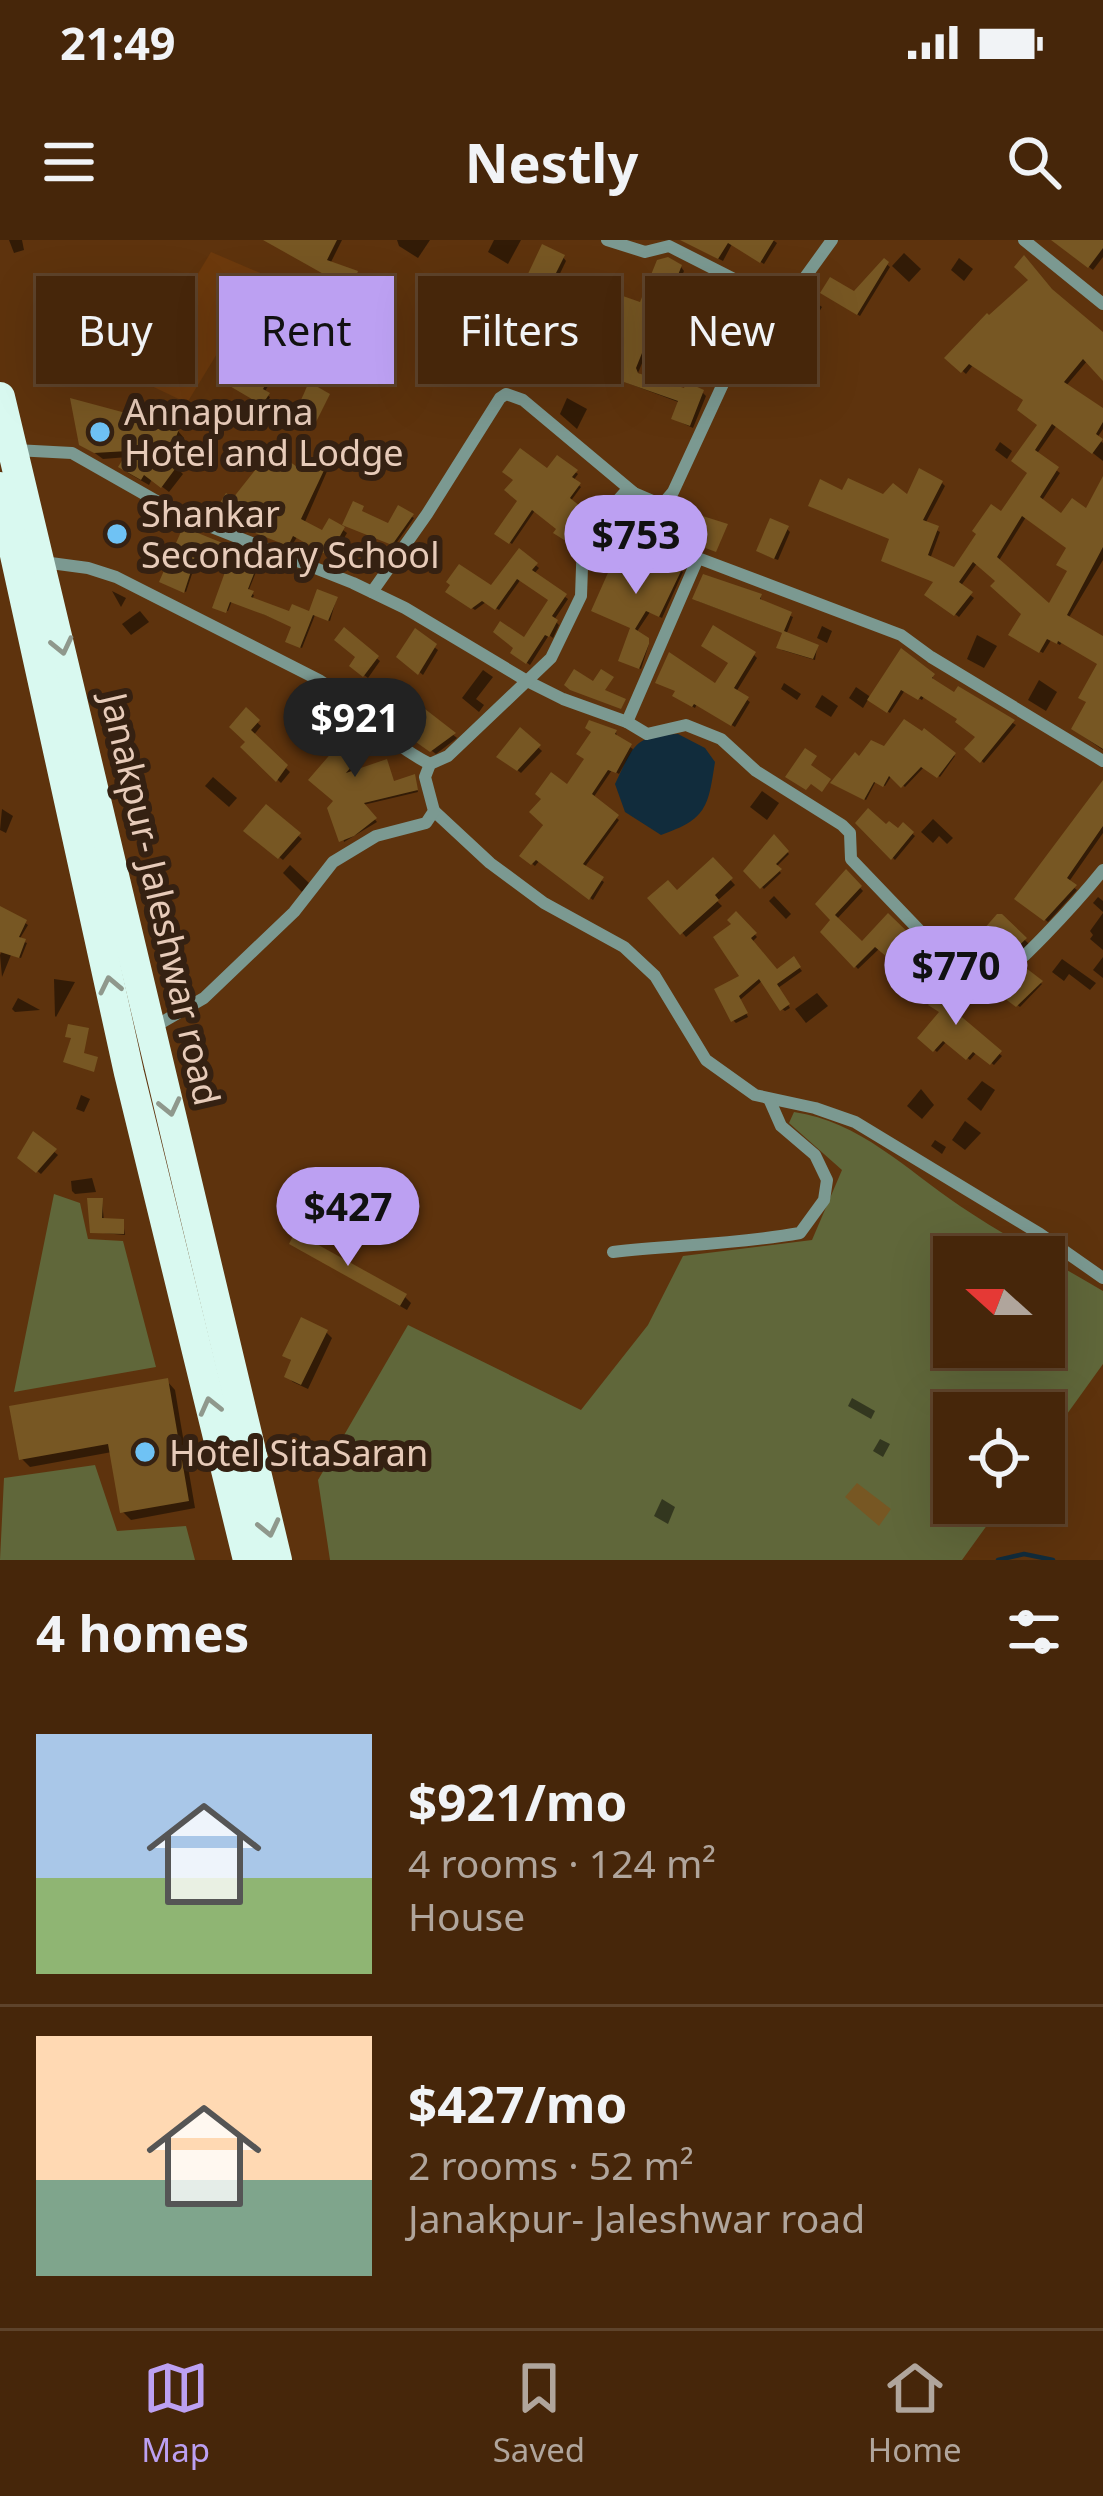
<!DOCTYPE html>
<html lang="en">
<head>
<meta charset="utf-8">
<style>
  body { margin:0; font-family:"Noto Sans",sans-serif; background:#4d2e13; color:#f1f3f6; height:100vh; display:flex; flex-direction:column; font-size:45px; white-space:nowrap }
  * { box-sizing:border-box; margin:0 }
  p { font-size:39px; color:#b0a59c }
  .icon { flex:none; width:66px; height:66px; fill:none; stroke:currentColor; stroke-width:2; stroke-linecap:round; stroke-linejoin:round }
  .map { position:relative; height:1320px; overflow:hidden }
  .drawer { display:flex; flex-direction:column; background:#46260a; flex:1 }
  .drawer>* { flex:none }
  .top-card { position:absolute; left:36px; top:36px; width:1032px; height:108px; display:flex; gap:24px }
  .needle { width:78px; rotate:291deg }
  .controls { position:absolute; left:933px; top:996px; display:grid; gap:24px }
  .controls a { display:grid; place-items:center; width:132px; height:132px; border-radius:0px; background:#46260a; box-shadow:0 12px 48px #0002,0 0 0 3px #5e432b; font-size:60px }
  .price { position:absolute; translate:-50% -102px; padding:0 27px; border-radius:42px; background:#bca0f2; color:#111; font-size:39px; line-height:78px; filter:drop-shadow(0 3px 6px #0008) }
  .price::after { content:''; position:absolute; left:50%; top:72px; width:36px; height:27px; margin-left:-18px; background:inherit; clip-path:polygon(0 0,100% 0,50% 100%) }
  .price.active { background:#222; color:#fff }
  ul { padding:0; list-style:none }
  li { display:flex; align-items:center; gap:36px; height:300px; padding:0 36px }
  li+li { border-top:3px solid #5e432b }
  li span { display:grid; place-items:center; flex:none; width:336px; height:240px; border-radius:0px; color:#555 }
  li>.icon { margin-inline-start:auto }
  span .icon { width:144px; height:144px; fill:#fffc; stroke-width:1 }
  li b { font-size:51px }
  h2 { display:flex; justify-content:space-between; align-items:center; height:144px; padding:0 36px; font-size:51px }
  .pill { padding:0 42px; border-radius:0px; background:#46260a; box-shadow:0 12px 48px #0002,0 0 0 3px #5e432b; font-size:42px; line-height:108px }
  .pill.active { background:#bca0f2; color:#111 }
  .status { display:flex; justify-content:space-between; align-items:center; height:84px; padding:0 60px; background:#46260a; direction:ltr }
  .status svg { height:33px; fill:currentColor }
  header { display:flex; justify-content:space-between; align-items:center; height:156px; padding:0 36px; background:#46260a; font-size:54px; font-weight:700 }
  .dock { display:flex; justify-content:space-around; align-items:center; height:168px; border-top:3px solid #5e432b; background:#46260a; font-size:33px; color:#b0a59c }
  .dock a { display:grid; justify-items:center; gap:6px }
  .dock .active { color:#bca0f2 }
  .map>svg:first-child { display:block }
  .built { fill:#6d3a0d }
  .green { fill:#60673a; fill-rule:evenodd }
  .water { fill:#112c3c }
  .shadow { fill:#0007; fill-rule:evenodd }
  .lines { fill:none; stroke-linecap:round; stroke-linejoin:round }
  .stream { stroke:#112c3c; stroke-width:4.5 }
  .building { fill:#775723; fill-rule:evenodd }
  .minor { stroke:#7b9991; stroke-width:12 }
  .trunk { stroke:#d9f9f0; stroke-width:30 }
  .oneway { stroke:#8f988c }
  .poi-dot { fill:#6fc2f4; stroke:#352112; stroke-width:4.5 }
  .labels { text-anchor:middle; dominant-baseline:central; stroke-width:12; stroke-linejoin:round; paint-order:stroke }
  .poi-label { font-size:36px; fill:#e7cbb9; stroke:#352112; text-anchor:start }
  .street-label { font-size:36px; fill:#e7cbb9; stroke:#352112 }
</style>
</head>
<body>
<div class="status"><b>21:49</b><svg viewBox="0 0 49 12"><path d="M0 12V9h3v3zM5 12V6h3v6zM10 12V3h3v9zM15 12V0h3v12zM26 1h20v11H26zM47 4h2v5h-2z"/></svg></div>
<header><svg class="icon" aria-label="menu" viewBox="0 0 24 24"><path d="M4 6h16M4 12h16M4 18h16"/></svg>Nestly<svg class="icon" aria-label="search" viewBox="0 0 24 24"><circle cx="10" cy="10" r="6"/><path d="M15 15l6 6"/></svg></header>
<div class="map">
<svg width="1103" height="1320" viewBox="0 0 1103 1320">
  <rect width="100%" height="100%" fill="#5e330d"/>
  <!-- built -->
  <path class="built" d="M211,12L265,35L187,163L135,138Z"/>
  <!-- green -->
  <g class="green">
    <path d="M794,872C859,881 907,930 960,966C1006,997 1056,1023 1103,1051V1124L1044,1206V1173H954V1263H1003L962,1320H330L318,1240L408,1085L581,1170L648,1085L683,1016L812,1000L842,930L789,883ZM954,1017H1044V1107H954Z"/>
    <path d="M54,954L80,963L88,999L123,1001L156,1127L14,1152Z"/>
    <path d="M95,1225L117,1291L186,1286L195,1320H0L4,1238Z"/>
  </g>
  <!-- water -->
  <path class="water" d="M678,494L705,508L715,522C708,567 707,579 661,595L625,572L615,544C633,507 633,495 678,494Z"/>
  <!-- shadow -->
  <g class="shadow">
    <path d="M9,0H22L24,10L14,13Z"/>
    <path d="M272,0H342L330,24L359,37L352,57L339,52V41Z"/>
    <path d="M397,0H430L418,18L399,6Z"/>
    <path d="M494,0H521L508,24L488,12Z"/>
    <path d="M682,0H773L777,3L764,24L732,4L723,21Z"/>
    <path d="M1054,0H1103V17L1093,30Z"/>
    <path d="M904,13L921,29L909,42L892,26Z"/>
    <path d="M563,17L566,21L553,48L534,38Z"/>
    <path d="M959,18L973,29L964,41L951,30Z"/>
    <path d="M884,22L890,27L860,76L827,56L855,55Z"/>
    <path d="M681,27L684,31L669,66L659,62L649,90L654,94L638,133L685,151L703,153L706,156L693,188L678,181L681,163L544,112L594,100L614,80L641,65Z"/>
    <path d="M1053,54L1103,96V137L1088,120L1065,147L1103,171V189L1097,198L1103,203V221L1057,185L1036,215L1060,233L1041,262L1061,278L1087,272L1103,241V320L1068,379L1103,399V510L1077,492L1100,425L1062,402L1060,405L1051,400L1043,413L1015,398L1024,373L999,341L978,322L960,347L974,358L959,377L928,354L936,343L844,254L908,259L942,243L945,246L925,284L940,292L930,319L955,331L1002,276L1031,233L1015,221L1040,185L1027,161L973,125L966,134L948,118ZM1026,277L1069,308L1070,331L1050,368L998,322Z"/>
    <path d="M811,59L822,67L819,72L807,65Z"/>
    <path d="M266,91L292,105L264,153L270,157L266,165L234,147Z"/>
    <path d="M567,158L587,169L577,189L560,174Z"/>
    <path d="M195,162L221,174L215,188L189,176Z"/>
    <path d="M178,191L184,198L174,225L183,234L169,252L152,239L149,245L128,233L122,227L128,217L103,219L81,203Z"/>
    <path d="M1000,202L1012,211L1007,219L995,210Z"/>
    <path d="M558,219L578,234L573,241L581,247L570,262L591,279L572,303L536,269L512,304L497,293Z"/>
    <path d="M325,226L328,229L304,284L323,294L343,290L347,293L333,317L297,297L291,307L219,278L234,262Z"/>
    <path d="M362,269V274L390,287L399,269L414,278L395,305L347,286Z"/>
    <path d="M787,289L790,292L778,320L763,314Z"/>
    <path d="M185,291L260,322L248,352L254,355L252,360L291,375H311L336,360L330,381L315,375L302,408L290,403L294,387L232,361L228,371L216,366L228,333L196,322L186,352L165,343Z"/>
    <path d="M520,312L539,328L533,335L568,359L554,380L559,385L553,398L549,395L530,425L514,413L552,360L521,339L499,370L486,362L475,370L452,354L491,349Z"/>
    <path d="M674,317L673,326L683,332L662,378L650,372L636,393L649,404L641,429L621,420L657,329Z"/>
    <path d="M112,351L126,358L121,367Z"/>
    <path d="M761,356V363L793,377L786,395L817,408L815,420L782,410L785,394L698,361Z"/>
    <path d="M140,371L149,382L131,395L122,384Z"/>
    <path d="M822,386L832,391L827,403L817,398Z"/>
    <path d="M344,392L380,421L368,438L352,426L359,417Z"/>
    <path d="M416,393L438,410L423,435L400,416Z"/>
    <path d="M977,395L997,406L984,428L967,419Z"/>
    <path d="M754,415L757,418L736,452L750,462L735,487L697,464L695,468L679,459L716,447L732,423Z"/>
    <path d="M483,430L493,437L476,459L484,465L479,472L462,458Z"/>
    <path d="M933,436V442L955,456L959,450L1016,485L984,523L969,509L979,497L961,479L924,457L922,460L905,450L890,473L869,458L863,468L849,458L856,447L872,458Z"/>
    <path d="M1039,440L1057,452L1046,471L1028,460Z"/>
    <path d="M784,443L801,454L797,460L781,449Z"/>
    <path d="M822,455L838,466L831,477L815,467Z"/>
    <path d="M246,472L261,486L253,496L290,532L281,543L244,507L249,502Z"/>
    <path d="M426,473L457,498L436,514L413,497Z"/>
    <path d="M344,476L375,503L347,536L395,544L414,538L418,552L363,565L377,582L344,602L337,561Z"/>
    <path d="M521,491L542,511L521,533L500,516Z"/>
    <path d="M616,492L617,499L633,509L619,534L612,530L593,558L619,580L584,628L604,642L593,660L540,620L535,626L523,616L567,548Z"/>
    <path d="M924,492L955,516L940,537L924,527L905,547L892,535L885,546L876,541L866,560L834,543L860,521Z"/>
    <path d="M213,537L237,558L229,567L205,546Z"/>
    <path d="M1102,546L1103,593L1068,643L1077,650L1048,682L1018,658Z"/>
    <path d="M762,551L779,563L767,580L750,567Z"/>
    <path d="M266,568L302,599L283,620L247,591Z"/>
    <path d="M2,569L13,576L6,593L0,590Z"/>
    <path d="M933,579L953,598L947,604L939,596L933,603L921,592Z"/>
    <path d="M859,583L898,592L903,586L915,596L895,620Z"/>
    <path d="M774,598L789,614L776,627L781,633L764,649L747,631Z"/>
    <path d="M713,621L735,645L717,661L722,666L686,697L652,658L678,654Z"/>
    <path d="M290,625L309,643L302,652L283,633Z"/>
    <path d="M846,633L863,651L836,680L862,705L888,677L921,710L904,729L880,708L858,729L824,692L835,680L819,664Z"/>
    <path d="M774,656L791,674L786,679L769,661Z"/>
    <path d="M1098,657L1103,661V672L1093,663Z"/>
    <path d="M1103,673V710L1090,699L1093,695L1090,691Z"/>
    <path d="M736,675L757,697L752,702L777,732L793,720L802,731L778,748L790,768L785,771L782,769L763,740L740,760L748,777L736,783L733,780L743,737Z"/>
    <path d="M1001,677L1030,705L1003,729L994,720L984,730L966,714Z"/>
    <path d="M18,678L28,685L19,700L27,703L21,718L11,715L2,737L0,715Z"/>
    <path d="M1103,717V738L1093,730Z"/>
    <path d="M1062,719L1096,743L1090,750L1069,734L1064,741L1052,732Z"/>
    <path d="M1026,732L1042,744L1020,767L1000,752Z"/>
    <path d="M54,739L75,742L56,777L55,776Z"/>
    <path d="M954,739L963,748L957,754L962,759L951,772L1002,816L994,825L977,812L970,820L947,801L937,812L921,798L943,772Z"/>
    <path d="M817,753L828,766L806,783L795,769Z"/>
    <path d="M18,758L40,770L15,772L12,769Z"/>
    <path d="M982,841L995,850L981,871L967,859Z"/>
    <path d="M921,849L934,865L922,879L907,866Z"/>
    <path d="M81,855L90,859L84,872L76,869Z"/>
    <path d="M965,881L981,893L965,910L952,900Z"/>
    <path d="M34,895L58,915L41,934L21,918Z"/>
    <path d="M935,900L946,907L942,914L931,906Z"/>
    <path d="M92,938L96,952L75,954L72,951L71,941Z"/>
    <path d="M102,961L104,981L123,982L125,995L92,992Z"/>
    <path d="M292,1004L405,1057L411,1063L407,1070Z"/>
    <path d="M326,1092L332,1098L308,1149L293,1142L287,1136L294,1123L286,1116Z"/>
    <path d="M167,1141L175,1150L195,1268L131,1280L123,1272L112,1212L30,1227L22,1219Z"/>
    <path d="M852,1158L875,1171L871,1179L848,1166Z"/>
    <path d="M880,1199L890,1204L883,1217L873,1211Z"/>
    <path d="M662,1259L675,1267L668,1284L654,1276Z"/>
  </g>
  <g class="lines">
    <!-- stream -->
    <path class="stream" d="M998,1320L1024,1314L1053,1320"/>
  </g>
  <!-- building -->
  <g class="building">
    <path d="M263,0H337L327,20L358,31L349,56L332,50L336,41Z"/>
    <path d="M680,0H774L760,23L728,3L718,19Z"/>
    <path d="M1051,0H1103V8L1088,28Z"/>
    <path d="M542,4L565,15L549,47L527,36Z"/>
    <path d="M1024,15L1052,49L1103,92V141L1083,119L1064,142L1103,168V182L1096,194L1103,199L1092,214L1052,184L1035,210L1059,227L1040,257L1061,273L1072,258L1086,268L1103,236V307L1067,375L1103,396V509L1071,489L1086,462L1078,458L1097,424L1058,401L1057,404L1047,399L1039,413L1008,395L1021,374L990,346L995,341L973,322L959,342L973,352L954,376L924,355L933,342L881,321L889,299L808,266L820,239L842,250L848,238L883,254L893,243L907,254L919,228L943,241L923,280L939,286L928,315L954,327L976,294L972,291L991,264L1001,271L1027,233L1011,221L1037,185L1017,170L1023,160L969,124L961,133L944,118L987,73L989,75L1028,40L1014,27ZM1022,276L1066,308L1056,325L1067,331L1049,363L997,317Z"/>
    <path d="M668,17L682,25L666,65L656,61L647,86L652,88L636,128L638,133L684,148L686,142L704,150L690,186L671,179L678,161L541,113L550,83L592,97L603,72L613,76L620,55L640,62L657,20Z"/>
    <path d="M884,18L889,22L857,75L820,53L830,37L854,51Z"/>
    <path d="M265,87L291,100L263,149L270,153L262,165L228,145Z"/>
    <path d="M309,142L330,154L313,188L293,178Z"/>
    <path d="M70,158L137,176L138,173L179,189L168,218L178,225L161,248L144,235L141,240L118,227L128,211L94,213L79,205Z"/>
    <path d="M520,208L547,228L557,215L578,230L572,237L581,243L570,258L591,275L569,303L553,293L556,289L532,270L509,304L494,294L517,261L504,250L513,240L502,232Z"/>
    <path d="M272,209L300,229L306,215L327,224L301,279L322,290L329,278L345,287L329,316L293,296L288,306L212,276L226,253L233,258Z"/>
    <path d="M353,261L364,266L362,271L388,283L398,265L414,274L392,305L342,285Z"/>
    <path d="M690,272L728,284L716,312L695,304L698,297L682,291Z"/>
    <path d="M770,278L789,286L774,319L756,311Z"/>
    <path d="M183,287L260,318L248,349L254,351L251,357L289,371L292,364L309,371L317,349L338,357L328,381L313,375L300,408L285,402L291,387L265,375L230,362L226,373L212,368L225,332L194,322L184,353L159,342Z"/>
    <path d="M519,308L538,323L532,330L567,354L552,376L558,380L549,397L545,395L526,424L510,413L513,408L493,392L500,381L524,397L548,360L517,339L495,370L482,361L471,369L445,352L450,345L446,342L459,324L491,345Z"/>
    <path d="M619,308L656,325L663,309L676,314L672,322L683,327L659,377L646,371L635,389L649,398V404L639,429L618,421L630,388L591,371Z"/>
    <path d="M703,334L762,354L760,359L792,372L784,391L819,405L813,419L776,408L782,393L692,359Z"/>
    <path d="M713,385L756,412L734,448L749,457L731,486L694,464L692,467L672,456L675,451L655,443L669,412L715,443L728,423L701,406Z"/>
    <path d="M344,387L379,416L363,437L349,426L355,417L334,400Z"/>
    <path d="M415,388L437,404L418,435L396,417Z"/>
    <path d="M901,408L935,434L932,438L954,452L958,446L1015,480L980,523L964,509L975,497L955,482L957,479L921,456L918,460L901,450L887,473L867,460Z"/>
    <path d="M574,429L593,441L601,429L614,437L605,450L626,459L621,469L570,450L564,445Z"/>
    <path d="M246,467L260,480L251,490L288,525L276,542L240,507L245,502L229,487Z"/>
    <path d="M425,469L456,493L430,512L406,495Z"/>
    <path d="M344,472L375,499L346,533L387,519L394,541L415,534L418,550L364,563L377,578L354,596L339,602L327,568L333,561L308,540L340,503L326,490Z"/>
    <path d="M904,479L922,491L924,488L956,513L937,538L921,527L901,548L889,536L883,547L874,542L864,560L830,543L855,512L859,516L871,500L884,506Z"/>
    <path d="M589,480L617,490L615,494L632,504L616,533L608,530L592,554L619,575L583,624L604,637L589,660L536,620L531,625L519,616L543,585L529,572L541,559L535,554L551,532L567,544L584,519L576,514L591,492L585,488Z"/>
    <path d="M520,487L541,505L517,531L496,517Z"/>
    <path d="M805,508L817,516L811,525L831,539L822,552L811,544L806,550L785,537Z"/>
    <path d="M1103,540V586L1067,638L1077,645L1044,681L1014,659Z"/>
    <path d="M266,564L301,593L278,619L243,591Z"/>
    <path d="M868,568L886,584L889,581L898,588L903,582L914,592L891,620L855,583Z"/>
    <path d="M774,594L789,611L776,624L782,629L760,649L743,631Z"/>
    <path d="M713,617L733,638L715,655L719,660L680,695L647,658L668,640L677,650Z"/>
    <path d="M846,629L862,646L835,675L862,701L888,673L921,705L900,728L875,707L854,728L820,692L830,680L815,664Z"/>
    <path d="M0,666L27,680L19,697L26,699L19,718L0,712Z"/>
    <path d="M736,671L757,693L751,698L777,729L794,716L801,727L777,744L790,764L780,771L759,739L739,756L748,773L731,782L714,749L739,736L713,697L731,684L727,680Z"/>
    <path d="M997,674H1002L1027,698L997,726L987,717L977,728L962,714Z"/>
    <path d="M1026,728L1043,741L1016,767L996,752Z"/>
    <path d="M954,735L963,743L957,750L962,754L950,767L1002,811L990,825L973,812L966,820L943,801L933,812L917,798L939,772L928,765Z"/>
    <path d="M68,784L89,788L84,813L98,817L94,832L63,822L71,798L65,797Z"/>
    <path d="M33,891L57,909L36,933L17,918Z"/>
    <path d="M87,958H103L102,978L124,979V994L90,993Z"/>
    <path d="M295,992L407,1054L400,1066L289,1004Z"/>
    <path d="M301,1077L328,1090L301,1145L284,1137L291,1120L282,1116Z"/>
    <path d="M168,1138L189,1261L120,1273L108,1204L19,1220L9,1166Z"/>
    <path d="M857,1243L891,1269L879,1286L845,1257Z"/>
  </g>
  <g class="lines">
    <!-- minor -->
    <g class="minor">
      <path d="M607,0L645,12L669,6L785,65"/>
      <path d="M1024,0L1103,64"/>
      <path d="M15,210L72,213L181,275L353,343L405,368L527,441L563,459L627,482L698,318L901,395L931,417L1103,521"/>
      <path d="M43,322L88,328L116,337L319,440C359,466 387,503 430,524"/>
      <path d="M372,352L427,274L500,158L506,154L523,160L633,252"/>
      <path d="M627,482L647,494L686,485L721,499L756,531L842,585L850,593L851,619L919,690L983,747C1009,739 1083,655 1103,630"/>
      <path d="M434,571L490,623L544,663L624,707L655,736L706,820L755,855L815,868L855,882L1040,994L1103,1038"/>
      <path d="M152,788L204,758L294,672L333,622L376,596L426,583L434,571L425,537L430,524L448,516L551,418L581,356L583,299L627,250L662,265L673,252L734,120L785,65L832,0"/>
      <path d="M613,1012C675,1005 738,1004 800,993L824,960L827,940L815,915L781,886L770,861"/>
    </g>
    <!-- trunk -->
    <g class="trunk">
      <path d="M0,157L277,1320"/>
      <path d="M0,247L129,833L248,1320"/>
    </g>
  </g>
  <!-- one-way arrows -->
  <defs><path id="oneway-chevron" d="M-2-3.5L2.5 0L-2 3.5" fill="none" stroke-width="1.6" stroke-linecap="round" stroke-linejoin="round" transform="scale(3)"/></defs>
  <g class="oneway">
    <use href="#oneway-chevron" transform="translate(62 406) rotate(77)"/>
    <use href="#oneway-chevron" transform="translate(110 745) rotate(-102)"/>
    <use href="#oneway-chevron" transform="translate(170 867) rotate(77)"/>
    <use href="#oneway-chevron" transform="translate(210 1166) rotate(-104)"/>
    <use href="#oneway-chevron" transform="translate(269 1288) rotate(77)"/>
  </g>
  <!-- markers -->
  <g class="poi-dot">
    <circle cx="100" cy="192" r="12"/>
    <circle cx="117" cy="294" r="12"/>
    <circle cx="145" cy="1212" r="12"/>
  </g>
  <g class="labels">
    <!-- poi labels -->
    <g class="poi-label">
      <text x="124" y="171">Annapurna<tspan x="124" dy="41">Hotel and Lodge</tspan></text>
      <text x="141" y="273">Shankar<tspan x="141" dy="41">Secondary School</tspan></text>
      <text x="169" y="1212">Hotel SitaSaran</text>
    </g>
    <!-- street labels -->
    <g class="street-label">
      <text transform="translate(161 659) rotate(77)">Janakpur- Jaleshwar road</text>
    </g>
  </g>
</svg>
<div class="controls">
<a><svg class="needle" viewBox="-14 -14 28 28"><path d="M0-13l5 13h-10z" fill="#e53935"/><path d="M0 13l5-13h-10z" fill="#b0a59c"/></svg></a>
<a><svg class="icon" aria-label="locate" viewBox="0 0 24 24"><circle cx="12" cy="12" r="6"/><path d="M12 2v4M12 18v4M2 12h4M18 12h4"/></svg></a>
</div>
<b class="price" style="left:636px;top:357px">$753</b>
<b class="price active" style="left:355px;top:540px">$921</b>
<b class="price" style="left:956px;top:788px">$770</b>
<b class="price" style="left:348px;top:1029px">$427</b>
<div class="top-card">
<a class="pill">Buy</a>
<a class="pill active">Rent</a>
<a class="pill">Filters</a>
<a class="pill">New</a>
</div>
</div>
<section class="drawer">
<h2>4 homes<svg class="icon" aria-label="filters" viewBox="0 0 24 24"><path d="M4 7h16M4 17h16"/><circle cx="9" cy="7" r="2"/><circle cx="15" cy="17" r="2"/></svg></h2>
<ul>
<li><span style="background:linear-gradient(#a9c7e8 60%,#8fb573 0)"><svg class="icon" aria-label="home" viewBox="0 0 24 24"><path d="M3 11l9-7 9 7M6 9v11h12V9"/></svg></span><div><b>$921/mo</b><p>4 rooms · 124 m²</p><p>House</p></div></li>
<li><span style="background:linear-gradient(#ffd9b3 60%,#7fa58c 0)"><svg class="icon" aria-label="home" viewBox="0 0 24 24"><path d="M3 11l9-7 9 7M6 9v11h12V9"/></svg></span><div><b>$427/mo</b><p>2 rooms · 52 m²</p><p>Janakpur- Jaleshwar road</p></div></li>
</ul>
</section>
<nav class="dock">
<a class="active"><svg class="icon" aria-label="map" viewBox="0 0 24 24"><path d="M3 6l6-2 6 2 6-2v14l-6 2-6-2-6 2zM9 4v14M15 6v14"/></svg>Map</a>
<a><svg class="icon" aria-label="saved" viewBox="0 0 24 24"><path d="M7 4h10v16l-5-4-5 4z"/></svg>Saved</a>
<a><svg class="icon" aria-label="home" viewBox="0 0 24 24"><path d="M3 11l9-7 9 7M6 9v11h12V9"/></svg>Home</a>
</nav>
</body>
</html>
